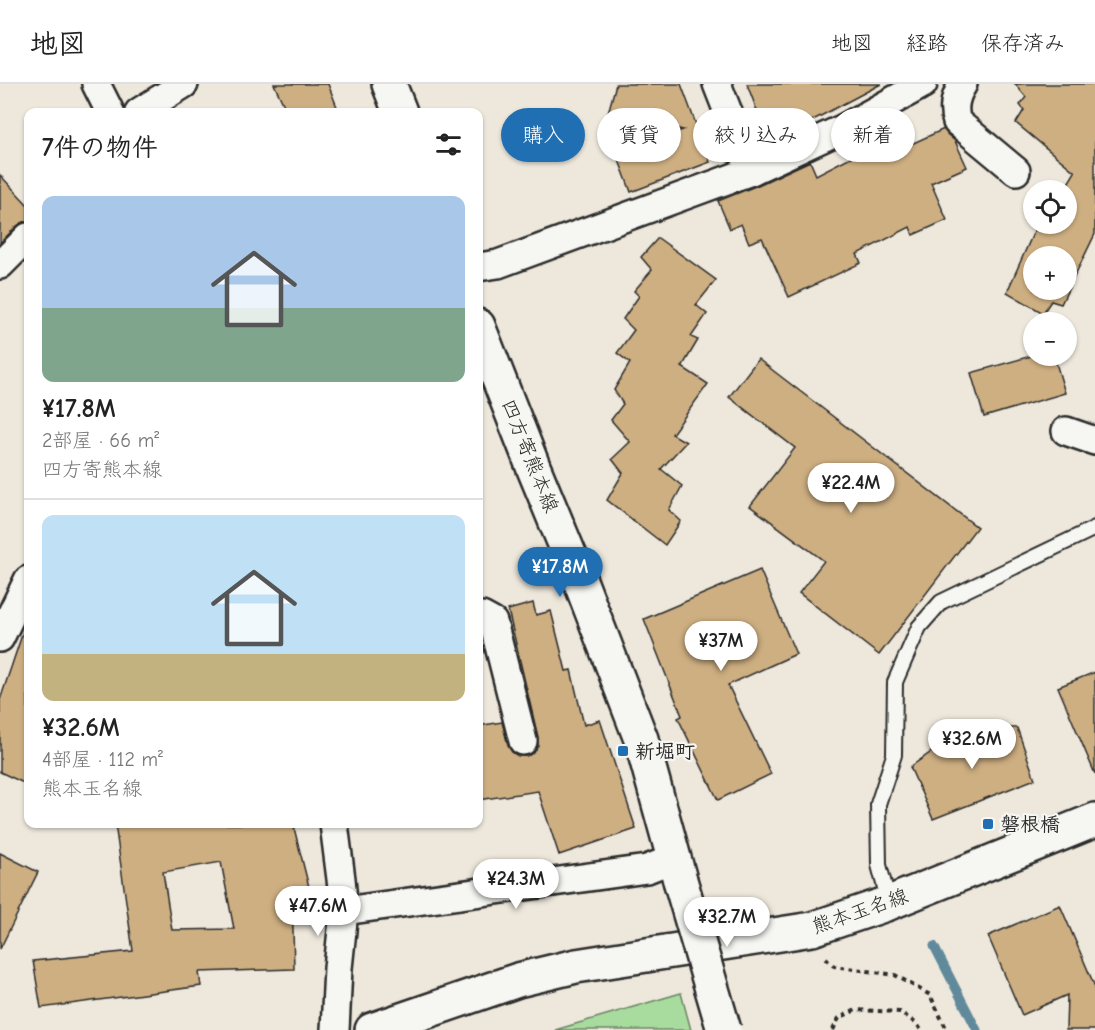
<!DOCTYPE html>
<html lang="ja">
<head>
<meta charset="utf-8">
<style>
  body { margin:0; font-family:"Comic Neue","Klee One",sans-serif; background:#f2f2f2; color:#222; height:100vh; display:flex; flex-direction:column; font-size:22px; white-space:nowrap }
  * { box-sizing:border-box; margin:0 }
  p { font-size:20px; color:#767676 }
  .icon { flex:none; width:33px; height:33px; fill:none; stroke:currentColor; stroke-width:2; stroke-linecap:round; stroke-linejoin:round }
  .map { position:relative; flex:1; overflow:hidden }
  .panel { position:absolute; left:24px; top:24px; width:459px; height:720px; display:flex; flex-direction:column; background:#fff; border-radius:12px; box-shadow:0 2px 4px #0004 }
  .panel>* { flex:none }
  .top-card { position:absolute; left:501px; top:24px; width:504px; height:54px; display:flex; gap:12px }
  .fabs { position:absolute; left:1023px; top:96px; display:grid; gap:12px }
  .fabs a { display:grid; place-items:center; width:54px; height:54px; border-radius:50%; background:#fff; box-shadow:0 2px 4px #0004; font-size:30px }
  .price { position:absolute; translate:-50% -51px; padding:0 14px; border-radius:21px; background:#fff; color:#222; font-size:20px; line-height:39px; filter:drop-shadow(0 2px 3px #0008) }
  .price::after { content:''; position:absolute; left:50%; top:36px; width:18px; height:14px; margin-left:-9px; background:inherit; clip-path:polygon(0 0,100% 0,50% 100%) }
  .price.selected { background:#1f6fb2; color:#fff }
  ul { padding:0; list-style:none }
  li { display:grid; align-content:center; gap:12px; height:318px; padding:0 18px }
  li+li { border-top:2px solid #e0e0e0 }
  li span { display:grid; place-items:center; height:186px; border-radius:12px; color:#555 }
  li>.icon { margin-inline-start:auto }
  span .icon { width:108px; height:108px; fill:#fffc; stroke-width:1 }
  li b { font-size:26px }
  h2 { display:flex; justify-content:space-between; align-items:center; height:72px; padding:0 18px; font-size:26px }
  .tag { padding:0 21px; border-radius:27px; background:#fff; box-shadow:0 2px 4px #0004; font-size:21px; line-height:54px }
  .tag.selected { background:#1f6fb2; color:#fff }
  header { display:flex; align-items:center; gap:36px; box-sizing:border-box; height:84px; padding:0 30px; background:#fff; border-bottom:2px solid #e0e0e0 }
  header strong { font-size:28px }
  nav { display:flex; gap:33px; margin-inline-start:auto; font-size:21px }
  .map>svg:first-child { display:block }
  .green { fill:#a8dc9e; stroke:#6a8464; stroke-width:1.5 }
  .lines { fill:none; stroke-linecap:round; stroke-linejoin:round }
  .stream { stroke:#608a9b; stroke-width:9 }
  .building { fill:#ceaf82; stroke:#2b2b2b; stroke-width:1.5; fill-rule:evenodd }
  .service-casing { stroke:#2b2b2b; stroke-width:18 }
  .minor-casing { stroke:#2b2b2b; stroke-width:32 }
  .secondary-casing { stroke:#2b2b2b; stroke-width:38 }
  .primary-casing { stroke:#2b2b2b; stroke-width:38 }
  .path { stroke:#2b2b2b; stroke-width:4; stroke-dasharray:4.5 4.5; stroke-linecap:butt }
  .service { stroke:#f6f6f2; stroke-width:14 }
  .minor { stroke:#f6f6f2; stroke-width:27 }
  .secondary { stroke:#f6f6f2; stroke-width:33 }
  .primary { stroke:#f6f6f2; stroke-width:33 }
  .secondary-bridge-casing { stroke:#2b2b2b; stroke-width:38; stroke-linecap:butt }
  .secondary-bridge { stroke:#f6f6f2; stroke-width:33 }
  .poi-dot { fill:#1f6fb2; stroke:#f6f6f2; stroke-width:2 }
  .labels { text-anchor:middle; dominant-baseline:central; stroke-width:4.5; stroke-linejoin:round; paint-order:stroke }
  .street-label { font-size:20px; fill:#2b2b2b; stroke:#f6f6f2 }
  .poi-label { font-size:20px; font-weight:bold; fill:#2b2b2b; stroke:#f6f6f2; text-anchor:start }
</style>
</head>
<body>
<header>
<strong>地図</strong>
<nav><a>地図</a><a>経路</a><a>保存済み</a></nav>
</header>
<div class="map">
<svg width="1095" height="946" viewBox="0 0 1095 946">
  <rect width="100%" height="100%" fill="#eee8dc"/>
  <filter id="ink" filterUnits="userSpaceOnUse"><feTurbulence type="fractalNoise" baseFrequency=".0167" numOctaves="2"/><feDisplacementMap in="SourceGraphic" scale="12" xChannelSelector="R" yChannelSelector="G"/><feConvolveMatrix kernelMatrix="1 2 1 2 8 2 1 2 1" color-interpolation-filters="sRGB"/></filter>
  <g filter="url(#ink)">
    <!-- green -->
    <path class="green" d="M681,909L691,946H555Z"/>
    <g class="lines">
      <!-- stream -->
      <path class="stream" d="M934,862L977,946"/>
    </g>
    <!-- building -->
    <g class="building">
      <path d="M274,0H328L339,28H287Z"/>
      <path d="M616,0H681L710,78L631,108L617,71L683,46L608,29Z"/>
      <path d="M747,0H881L796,45L798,48L770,61Z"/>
      <path d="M1015,0H1095V150L1061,220L1051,217L1043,229L1007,208L1035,145L1039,147L1044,140H1066V106H1064L1075,88L1016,39L1024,26L1020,21L1026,13ZM1034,172H1066V206H1034Z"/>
      <path d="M944,45L947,50L955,57L967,83L931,99L947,136L913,151L910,143L857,170L861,179L789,213L762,154L749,159L741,140L730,145L718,117L758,101L810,77L816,91L870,63L871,65L902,51L907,62Z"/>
      <path d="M0,91L28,121V138H23L17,142L0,159Z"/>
      <path d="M658,154L716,196L696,221L707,230L691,253L698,256L682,283L708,300L672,350L686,358L661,385L682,402L669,426L681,437L665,461L607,416L623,389L612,375L630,358L611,336L623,320L614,306L630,279L617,269L634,246L623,235L639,212L634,207L652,186L641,173Z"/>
      <path d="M1031,272H1054L1065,309L984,333L971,289Z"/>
      <path d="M758,275L977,443L879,571L799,509L824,477L750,422L795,364L729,313Z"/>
      <path d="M760,486L796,570L728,601L771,690L718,716L678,634L682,632L644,535Z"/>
      <path d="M533,519L536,531L551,527L566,587L571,586L584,641L600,636L636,745L559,771L538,707L478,716V642L502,638L508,661L512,668L518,672H526L534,669L538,661V653L508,526Z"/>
      <path d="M24,545L28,546V701L0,688V616Z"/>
      <path d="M1095,588V690L1058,603Z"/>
      <path d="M984,644H1017L1035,695L933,735L910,683L943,660Z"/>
      <path d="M115,740H293L309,803L292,806L294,885L199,888L201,902L41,924L33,877L133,867ZM221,778L234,845L172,846L163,788Z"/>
      <path d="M0,769L38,788L0,865Z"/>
      <path d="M1060,821L1095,903V946H1066L1067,911L1022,931L988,852Z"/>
    </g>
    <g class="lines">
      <defs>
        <path id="service" d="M889,819L879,781L878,720L894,671L895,598L919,543L941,518L1095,444"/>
        <g id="minor">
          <path d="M96,0L110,28"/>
          <path d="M717,0L751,87"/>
          <path d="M963,0C955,12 952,24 957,38L1016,87"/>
          <path d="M139,28L184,0"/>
          <path d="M0,181L28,153"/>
          <path d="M478,183L498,180L751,87L844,44L923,0"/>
          <path d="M1066,347L1095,357"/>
          <path d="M478,533L482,532L493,538L523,657"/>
          <path d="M0,554L28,496"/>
          <path d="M334,740L341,795L344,827L338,884L335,946"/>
          <path d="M344,827L647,785L675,774"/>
        </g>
        <g id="secondary">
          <path d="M389,0L400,28"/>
          <path d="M478,242L534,385L579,494L641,655L680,796"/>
        </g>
        <path id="primary" d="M372,946L518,896L576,882L812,845L889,819L1095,736"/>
      </defs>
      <!-- service casing -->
      <use href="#service" class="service-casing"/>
      <!-- minor casing -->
      <use href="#minor" class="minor-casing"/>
      <!-- secondary casing -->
      <use href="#secondary" class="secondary-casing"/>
      <!-- primary casing -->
      <use href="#primary" class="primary-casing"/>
      <!-- path -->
      <g class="path">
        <path d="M826,874L834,882L895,891L930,911L947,946"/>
        <path d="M833,946L839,934L856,926L900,928L917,940L921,946"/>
      </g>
      <!-- service -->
      <use href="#service" class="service"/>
      <!-- minor -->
      <use href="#minor" class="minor"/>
      <!-- secondary -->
      <use href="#secondary" class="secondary"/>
      <!-- primary -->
      <use href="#primary" class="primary"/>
      <defs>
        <path id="secondary-bridge" d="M680,796L724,946"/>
      </defs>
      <!-- secondary-bridge casing -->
      <use href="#secondary-bridge" class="secondary-bridge-casing"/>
      <!-- secondary-bridge -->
      <use href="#secondary-bridge" class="secondary-bridge"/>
    </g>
  </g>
  <!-- markers -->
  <g class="poi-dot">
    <rect x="617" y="661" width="12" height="12" rx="3"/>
    <rect x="982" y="734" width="12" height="12" rx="3"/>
  </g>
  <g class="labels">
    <!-- street labels -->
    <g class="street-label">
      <text transform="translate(530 372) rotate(68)">四方寄熊本線</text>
      <text transform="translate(860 827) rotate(-19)">熊本玉名線</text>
    </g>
    <!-- poi labels -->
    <g class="poi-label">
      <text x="635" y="667">新堀町</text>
      <text x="1000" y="740">磐根橋</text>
    </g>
  </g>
</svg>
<div class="fabs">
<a><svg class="icon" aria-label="locate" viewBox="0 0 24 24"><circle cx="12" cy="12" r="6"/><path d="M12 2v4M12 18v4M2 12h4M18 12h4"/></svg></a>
<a>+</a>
<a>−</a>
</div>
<b class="price" style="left:851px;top:430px">¥22.4M</b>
<b class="price selected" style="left:560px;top:514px">¥17.8M</b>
<b class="price" style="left:721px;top:588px">¥37M</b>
<b class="price" style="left:972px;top:686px">¥32.6M</b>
<b class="price" style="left:516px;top:826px">¥24.3M</b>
<b class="price" style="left:318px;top:853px">¥47.6M</b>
<b class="price" style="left:727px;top:864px">¥32.7M</b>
<div class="top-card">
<a class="tag selected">購入</a>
<a class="tag">賃貸</a>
<a class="tag">絞り込み</a>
<a class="tag">新着</a>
</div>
<section class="panel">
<h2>7件の物件<svg class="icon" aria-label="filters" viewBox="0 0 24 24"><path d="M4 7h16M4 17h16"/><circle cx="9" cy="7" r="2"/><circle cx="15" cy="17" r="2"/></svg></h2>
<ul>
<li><span style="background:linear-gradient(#a9c7e8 60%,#7fa58c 0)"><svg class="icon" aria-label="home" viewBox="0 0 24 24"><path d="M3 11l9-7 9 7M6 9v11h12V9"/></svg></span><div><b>¥17.8M</b><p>2部屋 · 66 m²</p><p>四方寄熊本線</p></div></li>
<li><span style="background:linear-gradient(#bfe0f5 75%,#c2b280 0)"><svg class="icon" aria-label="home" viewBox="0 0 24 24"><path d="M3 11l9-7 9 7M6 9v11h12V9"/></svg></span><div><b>¥32.6M</b><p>4部屋 · 112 m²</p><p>熊本玉名線</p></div></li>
</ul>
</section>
</div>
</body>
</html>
